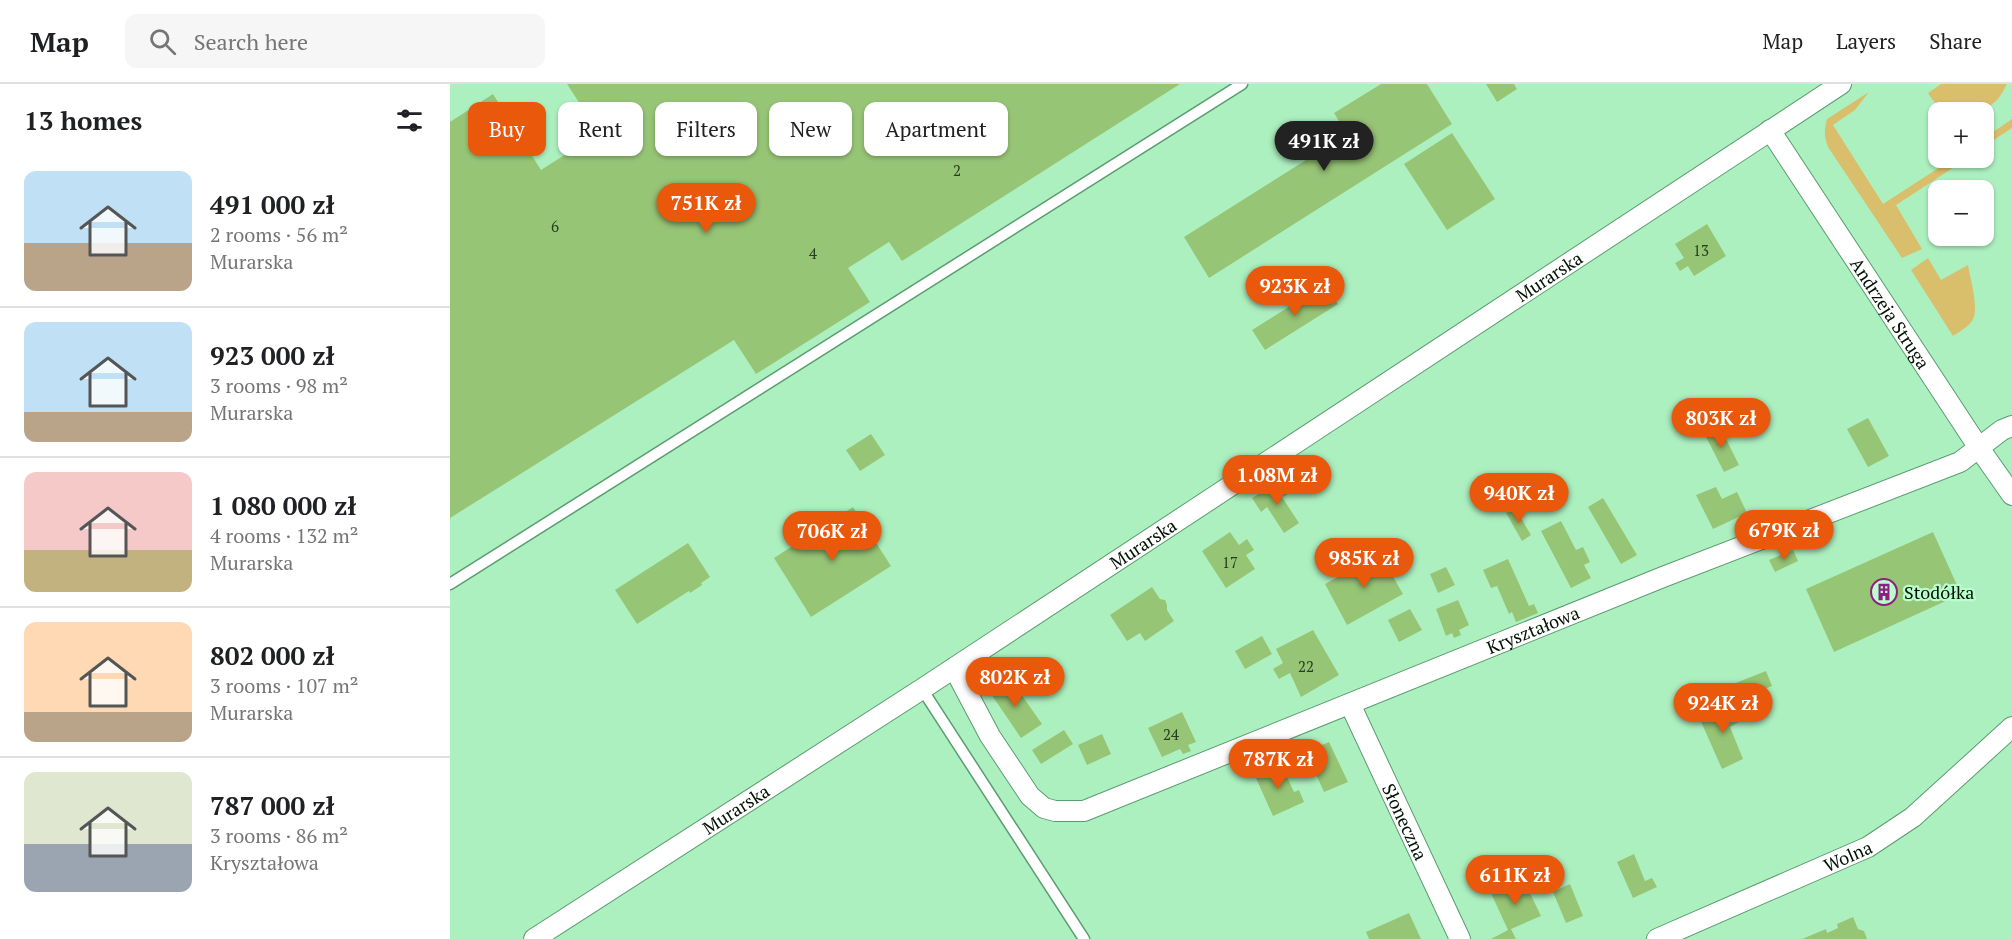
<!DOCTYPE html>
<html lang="en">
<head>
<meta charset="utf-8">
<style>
  body { margin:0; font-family:"PT Serif",serif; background:#f6f6f6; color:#202124; height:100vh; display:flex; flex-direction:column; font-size:22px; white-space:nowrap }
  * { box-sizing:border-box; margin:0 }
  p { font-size:20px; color:#757577 }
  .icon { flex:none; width:33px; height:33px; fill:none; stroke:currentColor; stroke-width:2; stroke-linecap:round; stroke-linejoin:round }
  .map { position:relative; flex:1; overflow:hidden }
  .sheet { display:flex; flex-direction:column; background:#fff; width:450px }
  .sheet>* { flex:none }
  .banner { position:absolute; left:18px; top:18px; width:570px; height:54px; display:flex; gap:12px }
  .tools { position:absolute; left:1478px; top:18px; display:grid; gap:12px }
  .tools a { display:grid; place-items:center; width:66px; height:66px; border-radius:12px; background:#fff; box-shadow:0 2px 4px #0004; font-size:30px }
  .price { position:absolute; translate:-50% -51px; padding:0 14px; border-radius:21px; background:#ea580c; color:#fff; font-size:20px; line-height:39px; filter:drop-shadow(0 2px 3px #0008) }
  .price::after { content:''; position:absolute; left:50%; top:36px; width:18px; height:14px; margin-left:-9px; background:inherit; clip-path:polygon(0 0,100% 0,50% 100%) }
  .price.selected { background:#222; color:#fff }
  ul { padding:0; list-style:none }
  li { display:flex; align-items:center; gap:18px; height:150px; padding:0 24px }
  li+li { border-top:2px solid #e0e0e0 }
  li span { display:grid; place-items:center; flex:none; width:168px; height:120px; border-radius:12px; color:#555 }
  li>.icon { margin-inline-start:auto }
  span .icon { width:72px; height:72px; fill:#fffc; stroke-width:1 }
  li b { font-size:26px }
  h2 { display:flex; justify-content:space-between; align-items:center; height:72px; padding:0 24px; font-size:26px }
  .pill { padding:0 21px; border-radius:12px; background:#fff; box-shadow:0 2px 4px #0004; font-size:21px; line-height:54px }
  .pill.selected { background:#ea580c; color:#fff }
  header { display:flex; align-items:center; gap:36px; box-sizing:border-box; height:84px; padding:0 30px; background:#fff; border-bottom:2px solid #e0e0e0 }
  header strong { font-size:28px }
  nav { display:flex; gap:33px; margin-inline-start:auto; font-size:21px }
  .search { width:420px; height:54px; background:#f6f6f6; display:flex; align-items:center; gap:15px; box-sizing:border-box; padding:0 21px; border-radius:12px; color:#757577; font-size:22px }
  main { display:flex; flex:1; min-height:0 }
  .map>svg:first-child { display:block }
  .green { fill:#d9bf6b }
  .building { fill:#97c576 }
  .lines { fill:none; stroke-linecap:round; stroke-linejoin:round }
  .service-casing { stroke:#5a9c6f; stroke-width:13 }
  .minor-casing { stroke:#5a9c6f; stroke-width:22 }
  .service { stroke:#fff; stroke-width:10 }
  .minor { stroke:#fff; stroke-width:20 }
  .labels { text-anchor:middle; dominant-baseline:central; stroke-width:4.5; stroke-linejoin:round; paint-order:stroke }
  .number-label { font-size:15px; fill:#263e20 }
  .street-label { font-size:18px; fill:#001103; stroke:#bafecd }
  .poi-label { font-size:18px; fill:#001103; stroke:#bafecd; text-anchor:start }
</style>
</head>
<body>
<header>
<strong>Map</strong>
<div class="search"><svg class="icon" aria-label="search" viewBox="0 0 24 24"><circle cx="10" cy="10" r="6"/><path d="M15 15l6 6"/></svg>Search here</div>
<nav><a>Map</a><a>Layers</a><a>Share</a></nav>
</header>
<main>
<section class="sheet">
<h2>13 homes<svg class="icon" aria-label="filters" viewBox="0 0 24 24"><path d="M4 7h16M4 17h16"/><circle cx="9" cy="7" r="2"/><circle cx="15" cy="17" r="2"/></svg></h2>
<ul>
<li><span style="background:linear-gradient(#bfe0f5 60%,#b9a48a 0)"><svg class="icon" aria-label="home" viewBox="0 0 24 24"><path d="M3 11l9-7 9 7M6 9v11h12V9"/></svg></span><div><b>491 000 zł</b><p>2 rooms · 56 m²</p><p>Murarska</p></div></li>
<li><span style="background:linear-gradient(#bfe0f5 75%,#b9a48a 0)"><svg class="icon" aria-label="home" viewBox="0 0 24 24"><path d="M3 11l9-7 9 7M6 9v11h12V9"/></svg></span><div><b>923 000 zł</b><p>3 rooms · 98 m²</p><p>Murarska</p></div></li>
<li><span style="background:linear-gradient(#f6c9c9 65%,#c2b280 0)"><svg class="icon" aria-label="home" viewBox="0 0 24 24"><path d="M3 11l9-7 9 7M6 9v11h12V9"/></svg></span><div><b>1 080 000 zł</b><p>4 rooms · 132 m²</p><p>Murarska</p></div></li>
<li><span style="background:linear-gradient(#ffd9b3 75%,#b9a48a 0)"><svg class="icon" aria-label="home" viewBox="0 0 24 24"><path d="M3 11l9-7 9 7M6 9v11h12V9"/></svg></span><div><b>802 000 zł</b><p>3 rooms · 107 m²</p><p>Murarska</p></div></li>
<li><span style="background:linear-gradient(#dfe7d0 60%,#9aa5b1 0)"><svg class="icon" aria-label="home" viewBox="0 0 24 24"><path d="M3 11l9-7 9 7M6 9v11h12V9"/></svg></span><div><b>787 000 zł</b><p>3 rooms · 86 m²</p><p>Kryształowa</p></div></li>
</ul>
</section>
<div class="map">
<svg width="1562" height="855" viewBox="0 0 1562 855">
  <rect width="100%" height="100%" fill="#adf0c0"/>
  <!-- green -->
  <g class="green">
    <path d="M1491,0H1557C1554,5 1551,12 1547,16C1533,30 1506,34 1490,23C1485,20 1481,14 1478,9Z"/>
    <path d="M1419,8L1405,26L1383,41L1433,120L1504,74H1518L1446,121L1472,165L1452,174L1378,63C1374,53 1374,45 1377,35Z"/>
    <path d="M1562,35V44L1533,63V55Z"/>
    <path d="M1478,174L1491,196L1518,181C1520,194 1530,227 1522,237C1518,243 1510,247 1503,252L1461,186Z"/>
  </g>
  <!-- building -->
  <g class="building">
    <path d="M117,0H730L452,177L439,158L398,184L420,218L306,290L284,256L0,434V38L43,10L91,86L149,49Z"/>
    <path d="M931,0H977L1002,40L759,194L734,153L897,50L884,29Z"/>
    <path d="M1036,0H1064L1067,5L1047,18Z"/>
    <path d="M1002,49L1045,115L997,146L954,80Z"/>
    <path d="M1257,140L1276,172L1244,192L1238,182L1230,187L1225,179L1234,174L1225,160Z"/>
    <path d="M875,200L888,220L815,266L802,246Z"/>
    <path d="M1418,334L1439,372L1418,383L1397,345Z"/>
    <path d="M1269,341L1289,381L1274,388L1254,349Z"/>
    <path d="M421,350L435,371L410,387L396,366Z"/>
    <path d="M831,396L840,409L832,413L849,439L834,449L817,423L811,428L802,414Z"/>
    <path d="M1266,403L1272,415L1287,408L1297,429L1263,445L1246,411Z"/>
    <path d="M1153,414L1187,471L1171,480L1138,423Z"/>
    <path d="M403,423L441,482L361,533L324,474Z"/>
    <path d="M1065,424L1081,451L1072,457L1056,429Z"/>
    <path d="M1111,437L1126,466L1133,463L1140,478L1134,481L1141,494L1121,504L1091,447Z"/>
    <path d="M780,448L789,461L797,455L804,466L796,471L805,485L776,504L752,467Z"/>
    <path d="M1483,448L1511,510L1384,568L1356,505Z"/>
    <path d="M238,459L260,493L251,499L252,501L240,509L239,507L187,540L165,506Z"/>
    <path d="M1343,466L1348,477L1325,488L1319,476Z"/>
    <path d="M930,470L953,510L897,541L875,500Z"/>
    <path d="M1058,475L1079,522L1084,520L1088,529L1066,538L1062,528L1059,530L1047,502L1041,504L1033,486Z"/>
    <path d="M996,483L1005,501L988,509L980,490Z"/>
    <path d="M702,503L710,515L715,516L717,521V526L724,537L695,557L690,549L677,557L660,531Z"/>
    <path d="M1008,516L1019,541L1009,546L1011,551L1004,554L1002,549L996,552L986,525Z"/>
    <path d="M960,525L972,546L949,558L938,536Z"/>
    <path d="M863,546L889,591L851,613L840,589L829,595L823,585L833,579L826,565Z"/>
    <path d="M812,552L822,570L795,585L785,567Z"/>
    <path d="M1316,587L1322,602L1309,607L1311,614L1303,617L1299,611L1289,615L1283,600Z"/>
    <path d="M559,593L592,640L571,654L539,607Z"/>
    <path d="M1282,618L1291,637L1280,643L1293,675L1272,685L1249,633Z"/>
    <path d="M732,628L746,658L738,661L741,667L733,670L730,665L712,673L698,644Z"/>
    <path d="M614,646L623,660L591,680L582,666Z"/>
    <path d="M652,650L661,670L637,681L628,661Z"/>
    <path d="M879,658L898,698L874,708L856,668Z"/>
    <path d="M831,680L844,708L849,706L854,718L823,732L805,692Z"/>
    <path d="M1184,770L1195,797L1202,794L1207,803L1183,814L1167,778Z"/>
    <path d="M1072,793L1091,832L1061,845L1066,855H1041L1058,846L1040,807Z"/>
    <path d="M1120,800L1133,832L1116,839L1103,808Z"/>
    <path d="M959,829L971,855H919L916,848Z"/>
    <path d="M1403,833L1408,845L1414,847L1417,855H1352L1376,845L1377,849L1388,844L1387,840Z"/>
  </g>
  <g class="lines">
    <defs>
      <g id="service">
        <path d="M0,500L792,0"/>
        <path d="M472,605L634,855"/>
      </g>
      <g id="minor">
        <path id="s1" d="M1320,46L1529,364L1562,411"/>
        <path id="s2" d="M504,584L540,652L580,712L594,724L605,727H634L1213,493L1510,378L1552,346L1562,342"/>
        <path id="s3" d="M900,620L1010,855"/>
        <path id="s4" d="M84,855L472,605L1391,0"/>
        <path id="s5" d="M1207,855L1418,763L1463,733L1562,643"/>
      </g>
    </defs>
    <!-- service casing -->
    <use href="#service" class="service-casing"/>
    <!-- minor casing -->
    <use href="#minor" class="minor-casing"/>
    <!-- service -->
    <use href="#service" class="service"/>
    <!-- minor -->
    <use href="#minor" class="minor"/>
  </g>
  <!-- icons -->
  <defs>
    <symbol id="building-ring" viewBox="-11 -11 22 22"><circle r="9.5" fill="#bafecd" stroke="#8e1f82" stroke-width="1.5"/><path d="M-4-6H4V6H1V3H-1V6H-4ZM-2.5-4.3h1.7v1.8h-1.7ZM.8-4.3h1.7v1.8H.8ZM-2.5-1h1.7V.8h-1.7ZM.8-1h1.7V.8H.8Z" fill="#8e1f82"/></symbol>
  </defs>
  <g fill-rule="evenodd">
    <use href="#building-ring" x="1419" y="493" width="30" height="30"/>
  </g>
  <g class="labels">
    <!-- number labels -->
    <g class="number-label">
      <text x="507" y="86">2</text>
      <text x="105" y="142">6</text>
      <text x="1251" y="166">13</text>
      <text x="363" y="169">4</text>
      <text x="780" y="478">17</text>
      <text x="856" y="582">22</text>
      <text x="721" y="650">24</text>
    </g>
    <!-- street labels -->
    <g class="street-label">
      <text stroke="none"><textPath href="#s4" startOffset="1212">Murarska</textPath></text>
      <text stroke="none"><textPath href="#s1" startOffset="219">Andrzeja Struga</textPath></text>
      <text stroke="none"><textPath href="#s4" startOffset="726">Murarska</textPath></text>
      <text stroke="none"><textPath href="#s2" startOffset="692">Kryształowa</textPath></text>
      <text stroke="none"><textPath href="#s4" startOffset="240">Murarska</textPath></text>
      <text stroke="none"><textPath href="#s3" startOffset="130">Słoneczna</textPath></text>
      <text stroke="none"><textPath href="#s5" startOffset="208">Wolna</textPath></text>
    </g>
    <!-- poi labels -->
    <g class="poi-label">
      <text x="1454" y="508">Stodółka</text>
    </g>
  </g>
</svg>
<div class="tools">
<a>+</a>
<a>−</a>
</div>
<b class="price selected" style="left:874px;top:88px">491K zł</b>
<b class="price" style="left:256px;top:150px">751K zł</b>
<b class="price" style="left:845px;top:233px">923K zł</b>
<b class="price" style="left:1271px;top:365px">803K zł</b>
<b class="price" style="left:827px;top:422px">1.08M zł</b>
<b class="price" style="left:1069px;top:440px">940K zł</b>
<b class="price" style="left:1334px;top:477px">679K zł</b>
<b class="price" style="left:382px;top:478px">706K zł</b>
<b class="price" style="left:914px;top:505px">985K zł</b>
<b class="price" style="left:565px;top:624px">802K zł</b>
<b class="price" style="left:1273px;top:650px">924K zł</b>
<b class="price" style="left:828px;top:706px">787K zł</b>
<b class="price" style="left:1065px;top:822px">611K zł</b>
<div class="banner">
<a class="pill selected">Buy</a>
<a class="pill">Rent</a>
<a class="pill">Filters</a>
<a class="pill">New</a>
<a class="pill">Apartment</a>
</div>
</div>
</main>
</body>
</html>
